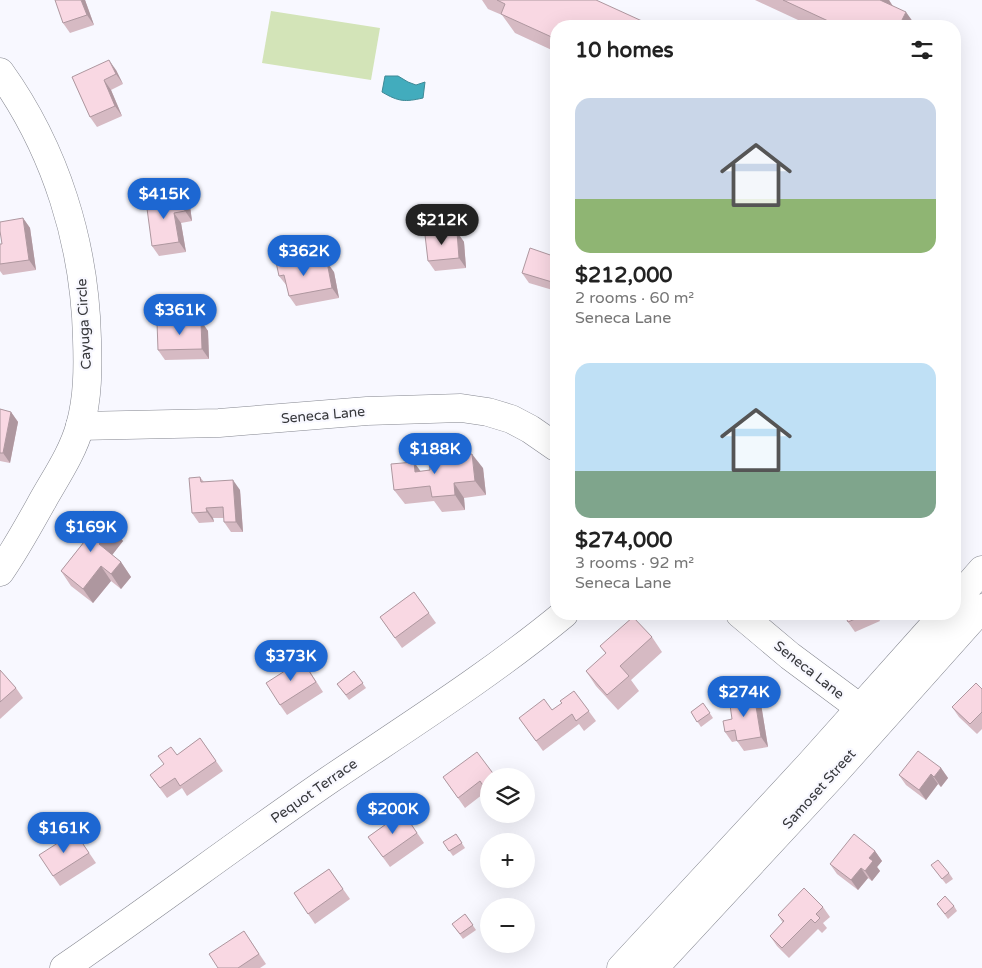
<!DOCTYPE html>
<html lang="en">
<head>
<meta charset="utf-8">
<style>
  body { margin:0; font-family:"Varela Round",sans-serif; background:#f2f2f2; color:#222; height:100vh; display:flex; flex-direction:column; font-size:19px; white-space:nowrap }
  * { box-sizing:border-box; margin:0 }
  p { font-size:16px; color:#767676 }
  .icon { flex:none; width:28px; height:28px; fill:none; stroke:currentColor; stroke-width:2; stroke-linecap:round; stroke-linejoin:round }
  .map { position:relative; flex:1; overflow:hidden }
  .details { position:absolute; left:550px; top:20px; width:411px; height:600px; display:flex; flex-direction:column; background:#fff; border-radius:20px; box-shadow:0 5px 20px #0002 }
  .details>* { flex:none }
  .controls { position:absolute; left:480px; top:768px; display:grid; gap:10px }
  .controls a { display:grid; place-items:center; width:55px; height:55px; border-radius:50%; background:#fff; box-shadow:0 5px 20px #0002; font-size:25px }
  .price { position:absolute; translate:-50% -42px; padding:0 11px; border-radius:18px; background:#1d67d2; color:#fff; font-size:16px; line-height:32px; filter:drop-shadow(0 1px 2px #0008) }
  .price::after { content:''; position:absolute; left:50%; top:30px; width:15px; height:11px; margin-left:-8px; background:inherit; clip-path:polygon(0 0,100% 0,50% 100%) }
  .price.on { background:#222; color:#fff }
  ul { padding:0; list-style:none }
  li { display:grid; align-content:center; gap:10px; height:265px; padding:0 25px }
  li span { display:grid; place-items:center; height:155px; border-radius:15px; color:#555 }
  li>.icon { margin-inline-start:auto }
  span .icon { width:90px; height:90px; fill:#fffc; stroke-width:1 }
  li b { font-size:21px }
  h2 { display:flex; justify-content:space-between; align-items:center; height:60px; padding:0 25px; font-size:21px }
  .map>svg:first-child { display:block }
  .green { fill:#d3e4b8 }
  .water { fill:#42acbd; stroke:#3e8996 }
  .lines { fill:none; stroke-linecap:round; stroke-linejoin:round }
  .minor-casing { stroke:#858790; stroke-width:29 }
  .highway-casing { stroke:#858790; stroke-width:29 }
  .minor { stroke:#fff; stroke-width:28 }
  .highway { stroke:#fff; stroke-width:28 }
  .wall { fill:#d6bac3 }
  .shaded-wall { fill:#ae979f }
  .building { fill:#f9d8e3; stroke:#ae979f }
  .labels { text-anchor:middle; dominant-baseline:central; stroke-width:4.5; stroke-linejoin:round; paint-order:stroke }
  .street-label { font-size:14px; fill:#36373b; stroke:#f8f8ff }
</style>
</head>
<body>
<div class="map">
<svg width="982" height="968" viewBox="0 0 982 968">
  <rect width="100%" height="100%" fill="#f8f8ff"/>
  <!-- green -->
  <path class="green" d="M271,11L380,28L371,80L262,63Z"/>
  <!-- water -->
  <path class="water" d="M385,76H398L408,82L416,85L425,82L423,98C405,102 399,102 382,92Z"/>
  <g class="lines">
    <defs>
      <g id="minor">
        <path d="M0,72C56,150 85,244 87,339C88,368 88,398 80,426C73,452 56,477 43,500C29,525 16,549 0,572"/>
        <path d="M80,426L219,423L367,411L461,408L488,412L511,419L530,429L556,447"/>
        <path d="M740,614L790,656L860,708L875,726"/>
        <path d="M64,968C153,907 240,841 329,780C409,726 490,675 564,614"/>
      </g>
      <g id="highway">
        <path d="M955,601L982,570"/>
        <path d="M621,968L809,765L944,614"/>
        <path d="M654,968L832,776L982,608"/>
      </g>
    </defs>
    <!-- minor casing -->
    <use href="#minor" class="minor-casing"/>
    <!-- highway casing -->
    <use href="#highway" class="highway-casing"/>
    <!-- minor -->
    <use href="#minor" class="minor"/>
    <!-- highway -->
    <use href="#highway" class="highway"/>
  </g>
  <!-- wall -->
  <g class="wall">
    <path d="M85,0L94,25L70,33L63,23Z"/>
    <path d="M482,0H596L556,26V52L515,33L502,15L488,9Z"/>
    <path d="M755,0H889L893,6L916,26H811Z"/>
    <path d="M116,70L123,84L111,90L122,116L97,127L90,117L72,77Z"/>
    <path d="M183,196L190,206L192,221L181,223L186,252L159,256L152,246Z"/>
    <path d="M23,218L30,228L36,270L3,275L0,271V244H2Z"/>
    <path d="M457,232L464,242L466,268L435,271L428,261Z"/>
    <path d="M556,257V291L529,283L522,273Z"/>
    <path d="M303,267L334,272L339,298L296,306L289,296L287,286L279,276Z"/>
    <path d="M201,321L208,331L209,359L165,360L158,350Z"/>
    <path d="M0,409L11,412L18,422L10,463L0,461Z"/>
    <path d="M483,468L486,495L464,498L465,510L442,512L434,501L405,504L394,490L421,471Z"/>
    <path d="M200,477L204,482L240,490L243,532H231L224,522V518H213L214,522L199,523L192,513Z"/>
    <path d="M78,529L123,541L112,555L121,562L131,577L121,589L111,581L93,603L71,586L61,571L86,539Z"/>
    <path d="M414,592L436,623L402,648L380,617Z"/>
    <path d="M844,614H877L880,621L855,632L848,622Z"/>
    <path d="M652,637L662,652L631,680L639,691L618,710L596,686L586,671L606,654L600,646Z"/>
    <path d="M0,670L16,688L23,698L0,719Z"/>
    <path d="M309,670L323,692L287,715L280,705Z"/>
    <path d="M354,671L366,688L349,700L337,684Z"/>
    <path d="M982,689V729L977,734L959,717L952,707Z"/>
    <path d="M574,691L596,721L584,731L579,724L543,751L519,718L552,710L562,703Z"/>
    <path d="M703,703L713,718L701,727L691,712Z"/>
    <path d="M761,704L768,747L744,751L737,741L732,742L725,732L732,719Z"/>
    <path d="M200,738L223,771L187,796L182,788L167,798L150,775Z"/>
    <path d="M941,768L948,778L941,787L938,784L926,800L906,785L899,775Z"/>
    <path d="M489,776V794L487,791L465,808L443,777Z"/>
    <path d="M403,812L424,843L390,867L368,837Z"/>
    <path d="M75,832L96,863L60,886L53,876Z"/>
    <path d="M456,834L465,848L453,856L443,842Z"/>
    <path d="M875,851L882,861L877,867L880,871L872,881L868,878L858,890L837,874L830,864Z"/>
    <path d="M329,869L350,899L315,924L294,893Z"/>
    <path d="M935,870L949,873L953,879L946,884Z"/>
    <path d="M937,904L954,906L957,911L948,919Z"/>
    <path d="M823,907L830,917L823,923L827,928L822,933L818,929L789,958L777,946L770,936L783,923L778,915Z"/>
    <path d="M465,914L476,930L463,939L452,924Z"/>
    <path d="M244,931L266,964L260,968H218Z"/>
  </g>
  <!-- shaded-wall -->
  <g class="shaded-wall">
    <path d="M81,0H85L94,25L87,15Z"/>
    <path d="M877,0H889L893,7Z"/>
    <path d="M906,12L916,26H899Z"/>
    <path d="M109,60L116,70L123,84L116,74Z"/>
    <path d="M104,80L111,90L122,116L115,106Z"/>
    <path d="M183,196L190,206L192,221L185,211Z"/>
    <path d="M174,213L181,223L186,252L179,242Z"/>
    <path d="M23,218L30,228L36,270L29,260Z"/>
    <path d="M457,232L464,242L466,268L459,258Z"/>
    <path d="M297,258L304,268L299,267Z"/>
    <path d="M327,262L334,272L339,298L332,288Z"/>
    <path d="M556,270V288L552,282Z"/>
    <path d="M201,321L208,331L209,359L202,349Z"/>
    <path d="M11,412L18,422L10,463L3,453Z"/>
    <path d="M472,454L483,468L486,495L475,481Z"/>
    <path d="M414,462L424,476L425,486L415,472Z"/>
    <path d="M233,480L240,490L243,532L236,522Z"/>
    <path d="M454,483L464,498L465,510L455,495Z"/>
    <path d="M206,508L213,518L214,522L207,512Z"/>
    <path d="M113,527L123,541L109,559L99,544Z"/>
    <path d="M121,562L131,577L121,589L111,574Z"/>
    <path d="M101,566L111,581L93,603L83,589Z"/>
    <path d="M754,694L761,704L768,747L761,737Z"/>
    <path d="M941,768L948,778L941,787L934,777Z"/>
    <path d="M931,774L938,784L926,800L919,790Z"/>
    <path d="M875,851L882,861L877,867L880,871L872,881L865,871L869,858Z"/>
    <path d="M861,868L868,878L858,890L851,880Z"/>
  </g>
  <!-- building -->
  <g class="building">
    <path d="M55,0H81L87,15L63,23Z"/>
    <path d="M497,0H596L653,26H556V39L501,14L505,4Z"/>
    <path d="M783,0H880L906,12L899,26H866L862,24L861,26H839Z"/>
    <path d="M109,60L116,74L104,80L115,106L90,117L72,77Z"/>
    <path d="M183,196L185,211L174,213L179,242L152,246L146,201Z"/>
    <path d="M23,218L29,260L0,264V244H2L0,231V222Z"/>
    <path d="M457,232L459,258L428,261L425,235Z"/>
    <path d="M530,248L556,257V270L552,282L522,273Z"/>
    <path d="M297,258L299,267L327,262L332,288L289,296L284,275L279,276L276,262Z"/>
    <path d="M201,321L202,349L158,350L157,322Z"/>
    <path d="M0,409L11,412L3,453H0Z"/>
    <path d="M472,454L475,481L454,483L455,495L432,497L430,486L394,490L391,464L414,462L415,472L430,470L429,458Z"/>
    <path d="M200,477L201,482L233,480L236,522H224L223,507L206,508L207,512L192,513L189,478Z"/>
    <path d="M93,511L113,527L99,544L121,562L111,574L101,566L83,589L61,571L88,537L78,529Z"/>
    <path d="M414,592L429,613L395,638L380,617Z"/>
    <path d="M844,614H867L848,622Z"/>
    <path d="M633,617L652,637L620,666L629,676L607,695L586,671L606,653L600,646Z"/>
    <path d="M302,660L316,682L280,705L266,683Z"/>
    <path d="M0,670L16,688L0,702Z"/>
    <path d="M354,671L363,683L346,695L337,684Z"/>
    <path d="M976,683L982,689V712L970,724L952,707Z"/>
    <path d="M574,691L589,711L576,721L572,714L536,741L519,718L544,699L552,710L562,703L560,701Z"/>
    <path d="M754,694L761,737L737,741L735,730L725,732L723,721L732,719L729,698Z"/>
    <path d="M703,703L710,713L697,722L691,712Z"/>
    <path d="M200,738L216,761L180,786L175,778L160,788L150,775L164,764L158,756L171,747L177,755Z"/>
    <path d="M918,751L941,768L934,777L931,774L919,790L899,775Z"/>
    <path d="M477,752L495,776H489V787L486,790L480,781L458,798L443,777Z"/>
    <path d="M403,812L417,833L383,857L368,837Z"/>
    <path d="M75,832L89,853L53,876L39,855Z"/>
    <path d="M456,834L462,843L449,851L443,842Z"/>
    <path d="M854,834L875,851L869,858L873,861L865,871L861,868L851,880L830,864Z"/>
    <path d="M938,860L949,873L942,879L931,865Z"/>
    <path d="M329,869L343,889L308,914L294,893Z"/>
    <path d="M804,888L823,907L816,914L820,918L815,923L811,919L782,948L770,936L784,921L778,915Z"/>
    <path d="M945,896L954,906L945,914L937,904Z"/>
    <path d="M465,914L473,925L460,934L452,924Z"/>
    <path d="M244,931L259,954L238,968H218L209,954Z"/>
  </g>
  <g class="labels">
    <!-- street labels -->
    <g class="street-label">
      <text transform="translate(84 324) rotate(-93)">Cayuga Circle</text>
      <text transform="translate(323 415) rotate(-5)">Seneca Lane</text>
      <text transform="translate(809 670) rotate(38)">Seneca Lane</text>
      <text transform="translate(819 789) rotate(-48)">Samoset Street</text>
      <text transform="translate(314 791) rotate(-35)">Pequot Terrace</text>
    </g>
  </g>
</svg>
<div class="controls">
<a><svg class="icon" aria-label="layers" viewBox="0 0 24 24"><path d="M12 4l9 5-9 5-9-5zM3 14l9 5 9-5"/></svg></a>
<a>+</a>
<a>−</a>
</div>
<b class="price" style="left:164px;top:220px">$415K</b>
<b class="price on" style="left:442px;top:246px">$212K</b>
<b class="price" style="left:304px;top:277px">$362K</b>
<b class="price" style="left:180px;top:336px">$361K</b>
<b class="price" style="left:435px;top:475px">$188K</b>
<b class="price" style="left:91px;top:553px">$169K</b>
<b class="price" style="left:291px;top:682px">$373K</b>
<b class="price" style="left:744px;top:718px">$274K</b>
<b class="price" style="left:393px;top:835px">$200K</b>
<b class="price" style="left:64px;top:854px">$161K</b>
<section class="details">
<h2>10 homes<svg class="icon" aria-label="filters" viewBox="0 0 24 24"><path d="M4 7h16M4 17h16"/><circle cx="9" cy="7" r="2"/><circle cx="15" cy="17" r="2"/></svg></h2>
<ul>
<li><span style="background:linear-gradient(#c9d6e8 65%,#8fb573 0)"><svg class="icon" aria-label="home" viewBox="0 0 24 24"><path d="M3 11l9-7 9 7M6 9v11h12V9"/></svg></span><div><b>$212,000</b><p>2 rooms · 60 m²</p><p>Seneca Lane</p></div></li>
<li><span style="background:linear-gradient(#bfe0f5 70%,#7fa58c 0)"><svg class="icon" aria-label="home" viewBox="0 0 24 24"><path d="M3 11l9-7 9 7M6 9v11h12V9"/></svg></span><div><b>$274,000</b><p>3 rooms · 92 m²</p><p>Seneca Lane</p></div></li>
</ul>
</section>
</div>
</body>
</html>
